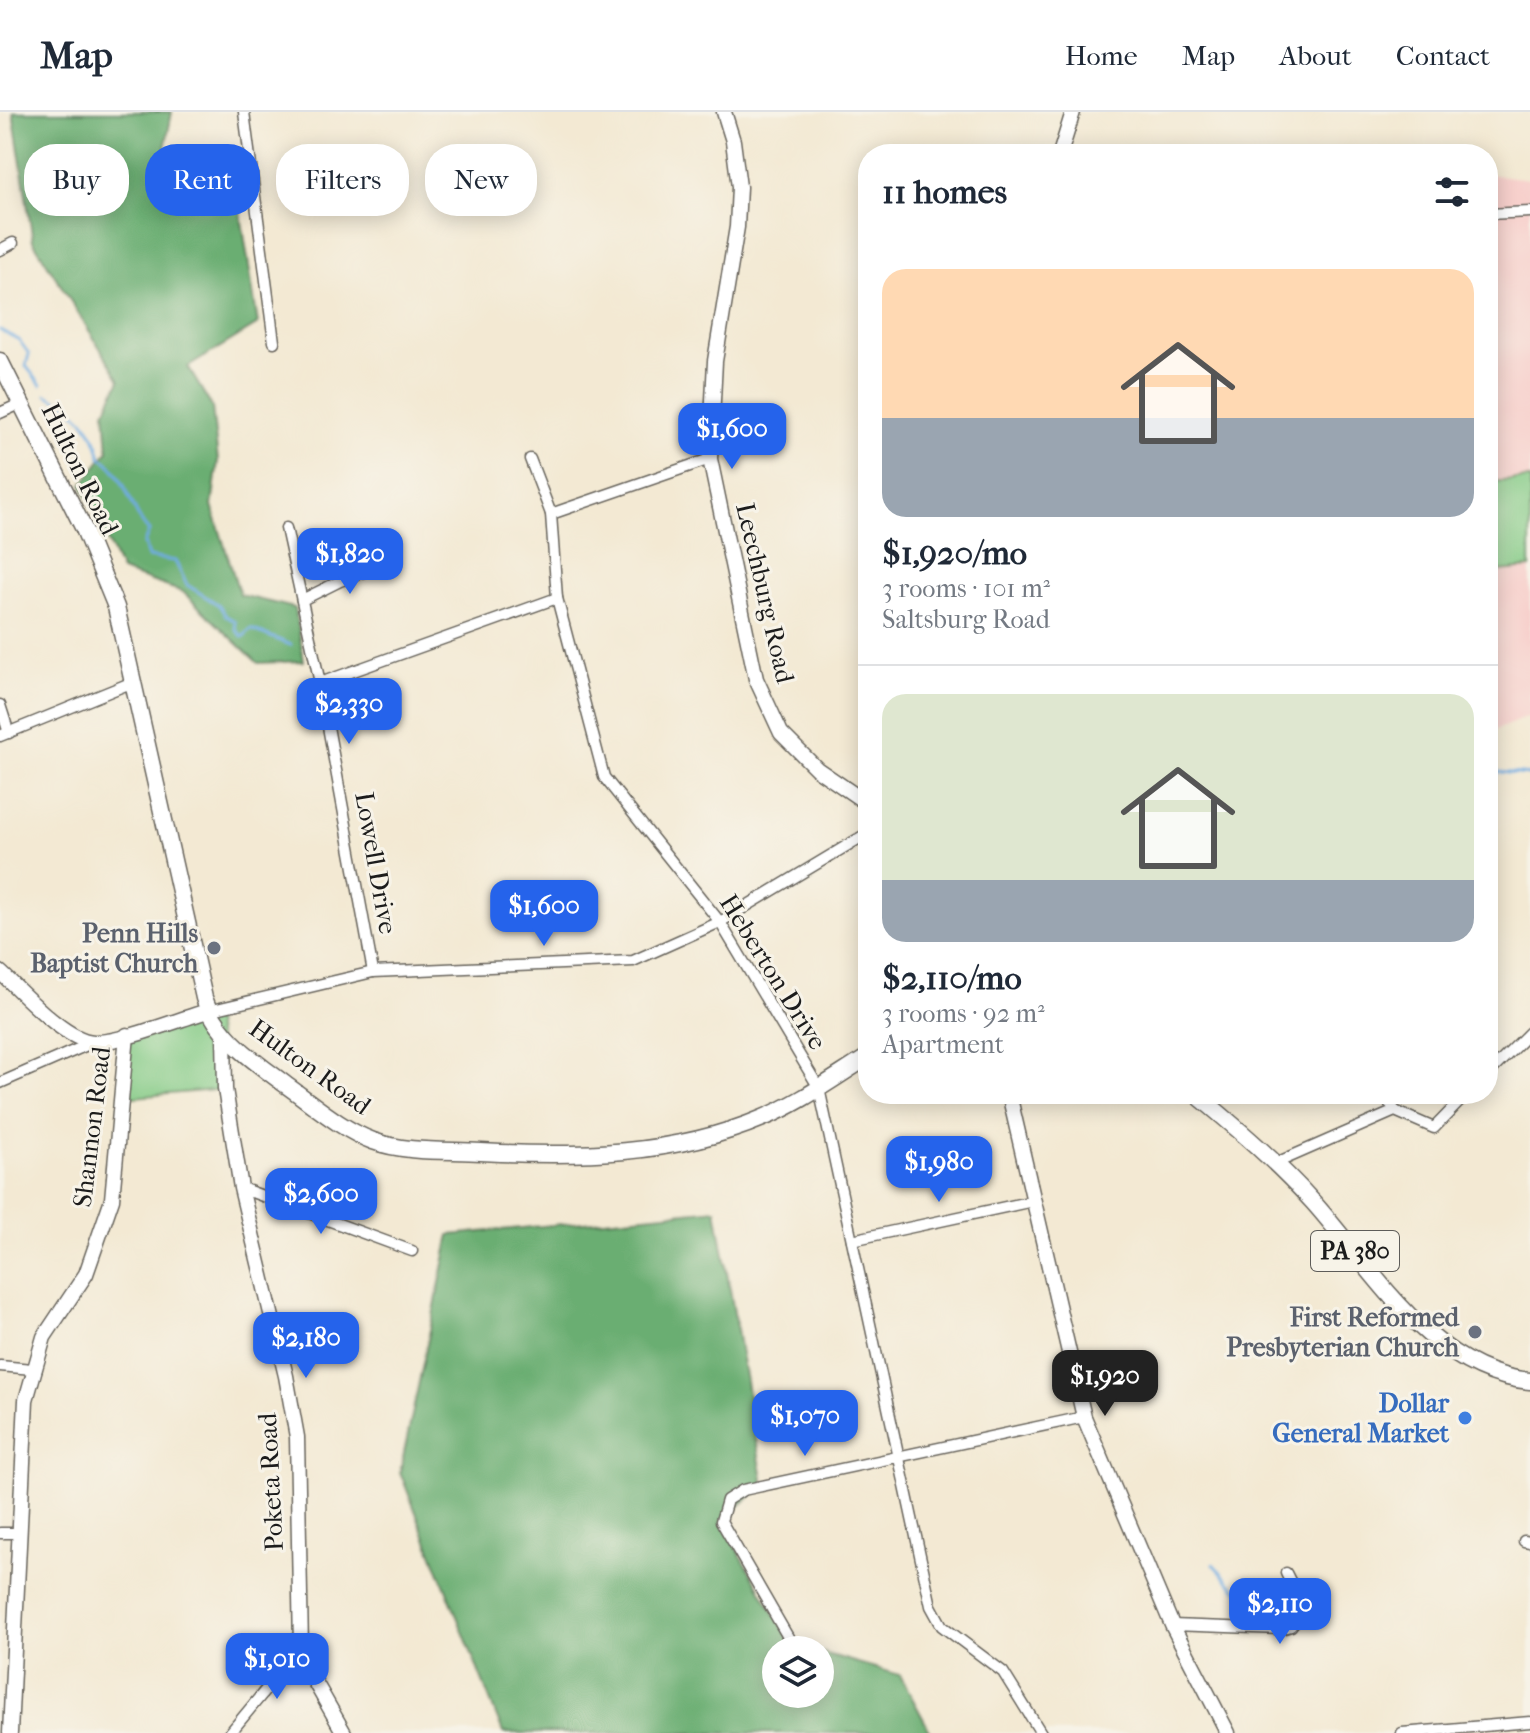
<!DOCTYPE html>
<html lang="en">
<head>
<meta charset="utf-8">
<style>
  body { margin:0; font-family:"IM FELL French Canon",serif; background:#f2f2f3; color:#1f2937; height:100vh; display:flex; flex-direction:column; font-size:30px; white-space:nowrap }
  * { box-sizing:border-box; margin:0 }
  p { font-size:26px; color:#747a83 }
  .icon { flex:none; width:44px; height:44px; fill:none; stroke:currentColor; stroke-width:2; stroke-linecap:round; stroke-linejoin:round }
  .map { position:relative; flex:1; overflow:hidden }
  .drawer { position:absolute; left:858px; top:32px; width:640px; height:960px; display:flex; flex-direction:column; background:#fff; border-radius:32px; box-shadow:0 4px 20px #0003 }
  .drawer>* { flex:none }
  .top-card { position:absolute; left:24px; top:32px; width:714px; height:72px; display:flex; gap:16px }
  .controls { position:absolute; left:762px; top:1524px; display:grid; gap:16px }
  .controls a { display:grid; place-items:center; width:72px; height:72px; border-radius:50%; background:#fff; box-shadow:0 4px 20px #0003; font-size:40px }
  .price { position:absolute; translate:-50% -68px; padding:0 18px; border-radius:16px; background:#2563eb; color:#fff; font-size:26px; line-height:52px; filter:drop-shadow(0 2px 4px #0008) }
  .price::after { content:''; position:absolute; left:50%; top:48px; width:24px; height:18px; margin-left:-12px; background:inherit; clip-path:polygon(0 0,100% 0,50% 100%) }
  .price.selected { background:#222; color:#fff }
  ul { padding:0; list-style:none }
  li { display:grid; align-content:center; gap:16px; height:424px; padding:0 24px }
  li+li { border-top:2px solid #e0e1e3 }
  li span { display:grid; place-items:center; height:248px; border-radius:24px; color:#555 }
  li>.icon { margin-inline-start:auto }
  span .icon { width:144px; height:144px; fill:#fffc; stroke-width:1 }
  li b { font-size:34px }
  h2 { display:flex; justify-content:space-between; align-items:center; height:96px; padding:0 24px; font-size:34px }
  .pill { padding:0 28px; border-radius:32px; background:#fff; box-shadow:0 4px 20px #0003; font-size:28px; line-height:72px }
  .pill.selected { background:#2563eb; color:#fff }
  header { display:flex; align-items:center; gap:48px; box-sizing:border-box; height:112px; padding:0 40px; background:#fff; border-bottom:2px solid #e0e1e3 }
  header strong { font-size:38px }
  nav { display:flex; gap:44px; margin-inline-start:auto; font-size:28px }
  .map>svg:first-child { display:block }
  .built { fill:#f7d0cc }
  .green { fill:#83ca85; stroke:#507350; stroke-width:2 }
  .forest { fill:#6aae72; stroke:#436547; stroke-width:2 }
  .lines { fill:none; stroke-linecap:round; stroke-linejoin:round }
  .stream { stroke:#71ade2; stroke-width:3 }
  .street-casing { stroke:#67645c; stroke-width:13 }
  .secondary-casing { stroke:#67645c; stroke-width:17 }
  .primary-casing { stroke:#67645c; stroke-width:19 }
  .street { stroke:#fff; stroke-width:10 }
  .secondary { stroke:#fff; stroke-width:14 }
  .primary { stroke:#fff; stroke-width:16 }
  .worship-dot { fill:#6b7280; stroke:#f7f3e8; stroke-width:3 }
  .shop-dot { fill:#3f7fe0; stroke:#f7f3e8; stroke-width:3 }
  .labels { text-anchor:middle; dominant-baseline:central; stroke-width:6; stroke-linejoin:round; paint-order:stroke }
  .shield { fill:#f7f3e8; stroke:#5e5c59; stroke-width:2 }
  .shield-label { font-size:24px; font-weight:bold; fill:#1c1c1c }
  .street-label { font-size:26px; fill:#1c1c1c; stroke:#f7f3e8 }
  .worship-label { font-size:26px; font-weight:bold; fill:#5b616d; stroke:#f7f3e8; text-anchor:end }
  .shop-label { font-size:26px; font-weight:bold; fill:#366cbe; stroke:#f7f3e8; text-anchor:end }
</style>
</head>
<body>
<header>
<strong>Map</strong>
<nav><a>Home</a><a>Map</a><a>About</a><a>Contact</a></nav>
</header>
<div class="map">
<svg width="1530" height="1621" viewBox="0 0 1530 1621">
  <rect width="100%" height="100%" fill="#f7f3e8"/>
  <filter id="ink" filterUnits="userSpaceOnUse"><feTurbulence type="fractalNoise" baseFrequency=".0125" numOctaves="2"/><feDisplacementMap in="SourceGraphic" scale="16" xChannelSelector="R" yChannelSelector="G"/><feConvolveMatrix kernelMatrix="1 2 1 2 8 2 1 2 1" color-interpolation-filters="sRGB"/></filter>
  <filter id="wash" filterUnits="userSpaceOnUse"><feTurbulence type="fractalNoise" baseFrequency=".006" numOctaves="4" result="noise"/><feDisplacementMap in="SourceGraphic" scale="32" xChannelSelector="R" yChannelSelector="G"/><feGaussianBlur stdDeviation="1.8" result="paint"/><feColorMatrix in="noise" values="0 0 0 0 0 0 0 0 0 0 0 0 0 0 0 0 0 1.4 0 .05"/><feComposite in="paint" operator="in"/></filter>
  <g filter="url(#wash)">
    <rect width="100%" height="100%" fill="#f3e9d3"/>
    <!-- built -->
    <path class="built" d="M1488,62L1530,67V604L1488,621Z"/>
    <!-- green -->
    <g class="green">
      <path d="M1530,367V456L1488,460V370Z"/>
      <path d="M208,899L215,910L225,977L123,986L127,923Z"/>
    </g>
    <!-- forest -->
    <g class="forest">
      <path d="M13,0H172L165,37L200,65L237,77L258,212L188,255L212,295L218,349L212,394L240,483L295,496L304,549L258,551L183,480L121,459L82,373L108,339L105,299L120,268L33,129Z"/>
      <path d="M716,1097L764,1373L721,1409L792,1532L812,1538H776V1582H820V1540L900,1563L931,1621H503L400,1360L450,1123Z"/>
    </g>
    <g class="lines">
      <!-- stream -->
      <g class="stream">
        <path d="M0,218L19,228L29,242L26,254L41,273"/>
        <path d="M47,283C77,297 95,314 101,346C125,358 130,400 149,419L144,431L148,445L175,449L187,473L219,493L226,504L235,509L236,518L243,525L251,517L291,533"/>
        <path d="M1488,659L1530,663"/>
        <path d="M1213,1452L1258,1500L1261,1509"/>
      </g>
    </g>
  </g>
  <g filter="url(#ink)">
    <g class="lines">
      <defs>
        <g id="street">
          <path d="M244,0L274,230"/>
          <path d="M1488,102L1530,100"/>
          <path d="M0,138L13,131"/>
          <path d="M0,301L22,291"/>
          <path d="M530,347L551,402L557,486L604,665L720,810L819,976L931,1494L942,1514L1003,1560L1041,1621"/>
          <path d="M551,402L710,347"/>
          <path d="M286,416L320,571L373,860"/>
          <path d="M302,488L340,469L386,452"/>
          <path d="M320,571L557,486"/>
          <path d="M0,593L9,621"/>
          <path d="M0,624L133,570"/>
          <path d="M208,899L373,860L633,849L720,810L868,721"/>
          <path d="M1488,962L1530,920"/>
          <path d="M0,971L94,930"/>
          <path d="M1383,982L1395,999"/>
          <path d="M1276,1051L1395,999L1434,1016L1467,982"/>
          <path d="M241,1076L412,1139"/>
          <path d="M852,1128L1033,1089"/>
          <path d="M0,1254L32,1257"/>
          <path d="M0,1421H17"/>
          <path d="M1524,1429L1530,1430"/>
          <path d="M1172,1513L1281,1517L1291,1514L1304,1497L1286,1461"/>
          <path d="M792,1532L721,1409L727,1388L743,1378L1084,1305"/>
          <path d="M230,1621L301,1535"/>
          <path d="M1402,1621L1530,1610"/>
        </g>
        <g id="secondary">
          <path d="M724,0L733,29L739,75L737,115L715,249L710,347L756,567L781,621L817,657L868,692"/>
          <path d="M1060,42L1073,0"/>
          <path d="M0,860C21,879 65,929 94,930C121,931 179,907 208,899"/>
          <path d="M224,921L225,977L241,1076L286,1264L297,1325L301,1535L311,1563L344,1621"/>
          <path d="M1009,982L1084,1305L1172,1513L1228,1621"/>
          <path d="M10,1621L26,1288L44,1225L86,1162L112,1087L127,923"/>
        </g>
        <g id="primary">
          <path d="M0,249L84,417L116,495L204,886C218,926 253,948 286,973C313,992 341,1017 373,1029C406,1041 446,1038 481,1040C577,1045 673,1044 763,1006C800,991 834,966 868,945"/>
          <path d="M1196,982C1237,1016 1277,1050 1313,1090C1373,1157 1431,1260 1530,1269"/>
        </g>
      </defs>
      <!-- street casing -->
      <use href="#street" class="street-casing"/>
      <!-- secondary casing -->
      <use href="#secondary" class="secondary-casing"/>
      <!-- primary casing -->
      <use href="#primary" class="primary-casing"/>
      <!-- street -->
      <use href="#street" class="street"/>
      <!-- secondary -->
      <use href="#secondary" class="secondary"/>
      <!-- primary -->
      <use href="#primary" class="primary"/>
    </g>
  </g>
  <!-- markers -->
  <g class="worship-dot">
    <circle cx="214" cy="836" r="8"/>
    <circle cx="1475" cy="1220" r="8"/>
  </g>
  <circle class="shop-dot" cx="1465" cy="1306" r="8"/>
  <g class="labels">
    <!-- shield labels -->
    <rect class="shield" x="1311" y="1119" width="88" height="40" rx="6"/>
    <g class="shield-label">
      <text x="1355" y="1139">PA 380</text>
    </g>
    <!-- street labels -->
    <g class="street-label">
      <text transform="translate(80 357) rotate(64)">Hulton Road</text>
      <text transform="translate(765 481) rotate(77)">Leechburg Road</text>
      <text transform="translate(376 751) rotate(80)">Lowell Drive</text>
      <text transform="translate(773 860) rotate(58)">Heberton Drive</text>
      <text transform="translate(310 955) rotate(36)">Hulton Road</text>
      <text transform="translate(92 1015) rotate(-83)">Shannon Road</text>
      <text transform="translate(271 1370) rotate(-93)">Poketa Road</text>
    </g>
    <!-- worship labels -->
    <g class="worship-label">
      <text x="198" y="821">Penn Hills<tspan x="198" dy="30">Baptist Church</tspan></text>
      <text x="1459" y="1205">First Reformed<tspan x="1459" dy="30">Presbyterian Church</tspan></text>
    </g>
    <!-- shop labels -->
    <g class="shop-label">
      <text x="1449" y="1291">Dollar<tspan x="1449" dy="30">General Market</tspan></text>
    </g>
  </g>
</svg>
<div class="controls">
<a><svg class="icon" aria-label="layers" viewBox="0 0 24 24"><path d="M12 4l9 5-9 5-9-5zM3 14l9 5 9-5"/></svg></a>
</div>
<b class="price" style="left:732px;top:359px">$1,600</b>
<b class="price" style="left:350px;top:484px">$1,820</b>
<b class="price" style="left:349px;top:634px">$2,330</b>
<b class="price" style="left:544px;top:836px">$1,600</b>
<b class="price" style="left:939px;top:1092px">$1,980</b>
<b class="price" style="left:321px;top:1124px">$2,600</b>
<b class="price" style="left:306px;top:1268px">$2,180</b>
<b class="price selected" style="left:1105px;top:1306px">$1,920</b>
<b class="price" style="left:805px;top:1346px">$1,070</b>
<b class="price" style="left:1280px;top:1534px">$2,110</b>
<b class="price" style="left:277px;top:1589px">$1,010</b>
<div class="top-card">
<a class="pill">Buy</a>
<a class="pill selected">Rent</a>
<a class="pill">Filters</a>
<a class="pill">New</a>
</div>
<section class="drawer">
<h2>11 homes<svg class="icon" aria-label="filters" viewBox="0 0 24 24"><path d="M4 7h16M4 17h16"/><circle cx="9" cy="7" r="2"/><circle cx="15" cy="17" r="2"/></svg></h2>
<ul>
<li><span style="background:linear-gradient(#ffd9b3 60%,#9aa5b1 0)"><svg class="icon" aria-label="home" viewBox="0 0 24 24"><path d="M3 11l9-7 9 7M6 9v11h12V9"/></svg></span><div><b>$1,920/mo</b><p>3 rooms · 101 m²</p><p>Saltsburg Road</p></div></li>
<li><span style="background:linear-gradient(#dfe7d0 75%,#9aa5b1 0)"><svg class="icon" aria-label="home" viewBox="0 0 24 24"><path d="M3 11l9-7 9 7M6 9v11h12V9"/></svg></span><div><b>$2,110/mo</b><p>3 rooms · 92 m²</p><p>Apartment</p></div></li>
</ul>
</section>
</div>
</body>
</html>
